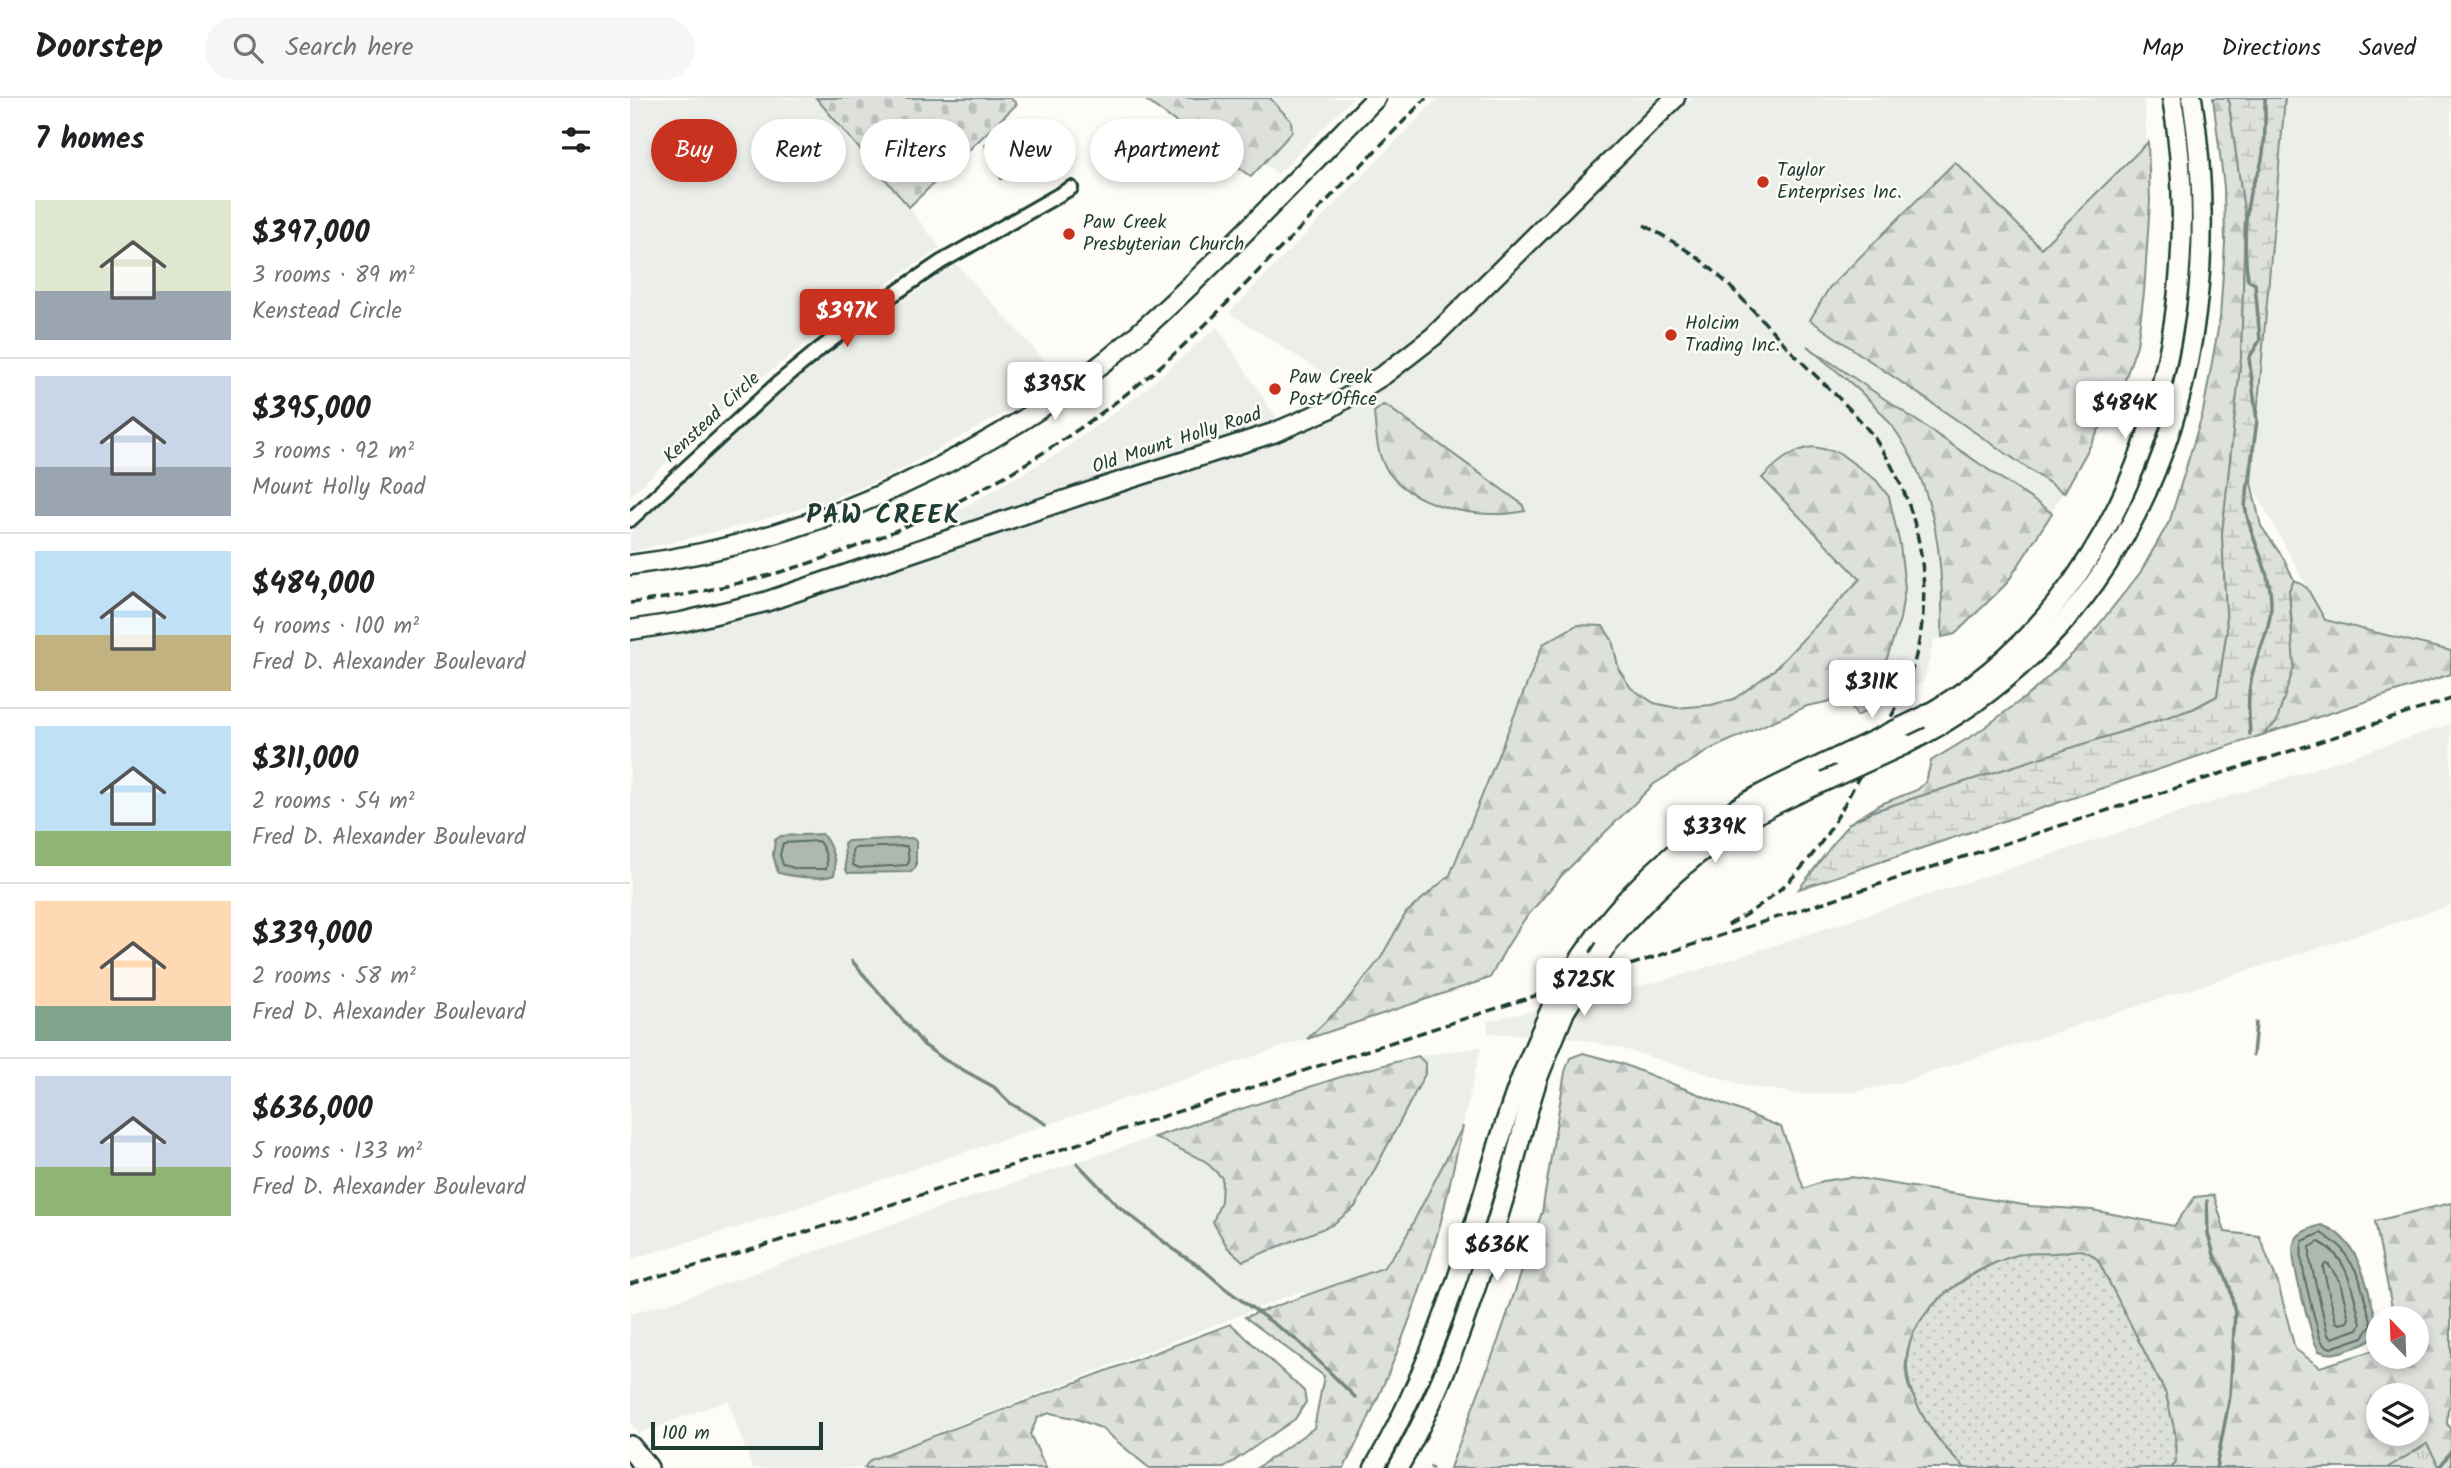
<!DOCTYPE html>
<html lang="en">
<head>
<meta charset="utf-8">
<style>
  body { margin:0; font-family:Kalam,sans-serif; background:#f6f6f6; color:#202124; height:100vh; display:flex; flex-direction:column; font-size:26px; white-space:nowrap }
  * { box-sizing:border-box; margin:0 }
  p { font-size:23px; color:#757577 }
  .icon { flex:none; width:38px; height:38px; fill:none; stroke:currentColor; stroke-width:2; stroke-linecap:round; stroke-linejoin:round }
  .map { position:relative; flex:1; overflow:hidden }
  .details { display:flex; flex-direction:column; background:#fff; width:630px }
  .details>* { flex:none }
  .guide { position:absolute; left:21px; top:21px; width:665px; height:63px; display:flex; gap:14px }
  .needle { width:46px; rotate:337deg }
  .fabs { position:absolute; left:1736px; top:1208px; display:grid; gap:14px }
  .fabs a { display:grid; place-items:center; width:63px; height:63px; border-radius:50%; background:#fff; box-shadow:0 4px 10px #0003; font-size:35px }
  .scale { position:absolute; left:21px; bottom:18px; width:172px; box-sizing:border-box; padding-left:7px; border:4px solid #1f3d34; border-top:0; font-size:19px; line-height:24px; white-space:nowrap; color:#1f3d34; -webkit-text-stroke:5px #fdfcf7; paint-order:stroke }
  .price { position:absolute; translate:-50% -60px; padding:0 16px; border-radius:7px; background:#fff; color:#222; font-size:23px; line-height:46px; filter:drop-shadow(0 2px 4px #0008) }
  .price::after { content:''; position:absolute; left:50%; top:42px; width:21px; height:16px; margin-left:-10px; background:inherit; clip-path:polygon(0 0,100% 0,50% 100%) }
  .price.active { background:#c8321e; color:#fff }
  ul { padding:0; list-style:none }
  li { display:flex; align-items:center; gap:21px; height:175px; padding:0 35px }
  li+li { border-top:2px solid #e0e0e0 }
  li span { display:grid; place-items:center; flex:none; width:196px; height:140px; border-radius:0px; color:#555 }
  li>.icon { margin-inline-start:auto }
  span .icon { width:84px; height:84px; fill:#fffc; stroke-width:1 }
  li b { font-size:30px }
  h2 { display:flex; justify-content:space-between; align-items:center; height:84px; padding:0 35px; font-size:30px }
  .chip { padding:0 24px; border-radius:32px; background:#fff; box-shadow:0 4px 10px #0003; font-size:24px; line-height:63px }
  .chip.active { background:#c8321e; color:#fff }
  header { display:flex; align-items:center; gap:42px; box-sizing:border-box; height:98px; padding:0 35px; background:#fff; border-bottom:2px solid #e0e0e0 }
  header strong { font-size:33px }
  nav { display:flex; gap:38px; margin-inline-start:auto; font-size:24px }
  .search { width:490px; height:63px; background:#f6f6f6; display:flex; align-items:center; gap:18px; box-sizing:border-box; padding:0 24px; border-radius:38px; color:#757577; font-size:26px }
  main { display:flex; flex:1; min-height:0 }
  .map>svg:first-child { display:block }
  .built { fill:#eceee9 }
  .grass { fill:url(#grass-dots); stroke:#7e8e88; stroke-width:2 }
  .forest { fill:url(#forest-firs); stroke:#7e8e88; stroke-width:2; fill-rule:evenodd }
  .wetland { fill:url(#wetland-marsh); stroke:#7e8e88; stroke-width:2 }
  .cemetery { fill:url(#cemetery-stones); stroke:#7e8e88; stroke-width:2 }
  .park { fill:url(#park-tufts); stroke:#7e8e88; stroke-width:2 }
  .water { fill:#aeb8b1; stroke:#75877f; stroke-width:2 }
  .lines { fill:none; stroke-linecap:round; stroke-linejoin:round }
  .shore { stroke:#586e66; stroke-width:2 }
  .stream { stroke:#75877f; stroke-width:3.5 }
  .street-casing { stroke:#1f3d34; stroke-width:18 }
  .secondary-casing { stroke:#1f3d34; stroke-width:23 }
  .primary-casing { stroke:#1f3d34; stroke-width:26 }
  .street { stroke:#fdfcf7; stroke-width:12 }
  .secondary { stroke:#fdfcf7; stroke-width:18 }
  .primary { stroke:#fdfcf7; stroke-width:21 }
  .rail { stroke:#1f3d34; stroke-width:3.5; stroke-dasharray:10 5; stroke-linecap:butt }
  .secondary-bridge-casing { stroke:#1f3d34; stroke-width:23; stroke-linecap:butt }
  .secondary-bridge { stroke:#fdfcf7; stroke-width:18 }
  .poi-dot { fill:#c8321e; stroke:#fdfcf7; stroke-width:2.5 }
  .labels { text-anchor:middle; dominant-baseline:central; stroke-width:5; stroke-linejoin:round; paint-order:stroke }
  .poi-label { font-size:19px; fill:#1f3d34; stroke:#fdfcf7; text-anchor:start }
  .street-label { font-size:19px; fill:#1f3d34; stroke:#fdfcf7 }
  .district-label { font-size:26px; font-weight:bold; letter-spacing:2px; fill:#1f3d34; stroke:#fdfcf7 }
</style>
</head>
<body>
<header>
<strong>Doorstep</strong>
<div class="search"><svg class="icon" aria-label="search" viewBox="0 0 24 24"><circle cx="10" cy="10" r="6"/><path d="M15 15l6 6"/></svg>Search here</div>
<nav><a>Map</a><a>Directions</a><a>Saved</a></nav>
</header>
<main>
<section class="details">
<h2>7 homes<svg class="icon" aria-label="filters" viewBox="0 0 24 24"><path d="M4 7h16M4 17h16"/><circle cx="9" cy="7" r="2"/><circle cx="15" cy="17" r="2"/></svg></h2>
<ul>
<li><span style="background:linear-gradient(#dfe7d0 65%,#9aa5b1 0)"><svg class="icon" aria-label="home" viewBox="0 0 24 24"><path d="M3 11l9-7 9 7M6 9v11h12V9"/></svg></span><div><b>$397,000</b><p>3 rooms · 89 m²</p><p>Kenstead Circle</p></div></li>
<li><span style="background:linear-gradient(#c9d6e8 65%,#9aa5b1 0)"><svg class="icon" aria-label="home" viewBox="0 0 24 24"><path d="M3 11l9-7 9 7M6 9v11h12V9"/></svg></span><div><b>$395,000</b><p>3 rooms · 92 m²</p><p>Mount Holly Road</p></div></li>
<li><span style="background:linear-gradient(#bfe0f5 60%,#c2b280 0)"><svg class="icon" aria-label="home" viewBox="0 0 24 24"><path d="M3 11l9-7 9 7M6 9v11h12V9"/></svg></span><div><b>$484,000</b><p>4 rooms · 100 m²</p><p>Fred D. Alexander Boulevard</p></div></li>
<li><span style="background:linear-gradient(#bfe0f5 75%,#8fb573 0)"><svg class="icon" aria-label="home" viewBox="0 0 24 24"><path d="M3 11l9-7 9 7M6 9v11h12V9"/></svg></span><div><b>$311,000</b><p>2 rooms · 54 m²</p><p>Fred D. Alexander Boulevard</p></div></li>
<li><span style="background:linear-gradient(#ffd9b3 75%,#7fa58c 0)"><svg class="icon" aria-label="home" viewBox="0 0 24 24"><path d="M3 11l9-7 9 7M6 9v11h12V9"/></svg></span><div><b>$339,000</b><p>2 rooms · 58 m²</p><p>Fred D. Alexander Boulevard</p></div></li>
<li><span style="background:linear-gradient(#c9d6e8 65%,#8fb573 0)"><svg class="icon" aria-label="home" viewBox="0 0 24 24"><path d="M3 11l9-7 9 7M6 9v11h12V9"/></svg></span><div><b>$636,000</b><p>5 rooms · 133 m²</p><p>Fred D. Alexander Boulevard</p></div></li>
</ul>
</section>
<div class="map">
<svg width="1821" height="1370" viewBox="0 0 1821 1370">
  <defs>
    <pattern id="grass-dots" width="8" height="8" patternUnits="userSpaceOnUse" patternTransform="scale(1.75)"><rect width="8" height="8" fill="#dde0db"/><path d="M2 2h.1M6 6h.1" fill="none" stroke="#bdc1bd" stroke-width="1.8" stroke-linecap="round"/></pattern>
    <pattern id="forest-firs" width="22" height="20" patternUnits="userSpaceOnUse" patternTransform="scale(1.75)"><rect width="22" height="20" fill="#dde0db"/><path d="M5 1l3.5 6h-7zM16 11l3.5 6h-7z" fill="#bdc1bd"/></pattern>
    <pattern id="wetland-marsh" width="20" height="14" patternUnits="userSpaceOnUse" patternTransform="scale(1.75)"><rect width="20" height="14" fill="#dde0db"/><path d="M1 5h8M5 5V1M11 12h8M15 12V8" fill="none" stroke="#bdc1bd"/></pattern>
    <pattern id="cemetery-stones" width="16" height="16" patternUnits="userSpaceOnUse" patternTransform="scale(1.75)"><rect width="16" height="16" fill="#dde0db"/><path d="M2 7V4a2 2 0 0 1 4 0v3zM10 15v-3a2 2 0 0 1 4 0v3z" fill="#bdc1bd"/></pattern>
    <pattern id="park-tufts" width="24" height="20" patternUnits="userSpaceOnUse" patternTransform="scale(1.75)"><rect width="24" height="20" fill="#dde0db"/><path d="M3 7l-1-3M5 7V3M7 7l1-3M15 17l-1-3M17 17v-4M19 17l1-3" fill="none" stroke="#bdc1bd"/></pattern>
  </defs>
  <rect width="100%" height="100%" fill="#fdfcf7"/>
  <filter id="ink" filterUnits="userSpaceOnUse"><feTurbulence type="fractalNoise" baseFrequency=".0143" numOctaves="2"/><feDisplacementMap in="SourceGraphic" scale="14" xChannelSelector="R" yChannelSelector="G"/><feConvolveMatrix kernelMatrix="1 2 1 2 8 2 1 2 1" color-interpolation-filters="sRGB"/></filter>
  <g filter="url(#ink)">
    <!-- built -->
    <g class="built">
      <path d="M0,0H186L279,109L310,150L228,205L113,294L0,398Z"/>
      <path d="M546,0H723L648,76Z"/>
      <path d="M808,0H1029L828,200L752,270L719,291L599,215Z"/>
      <path d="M1061,0H1514L1520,103L1514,195L1507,247L1492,290L1463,346L1377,485L1325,536L1304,542L1294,583L1227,618L1216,600L1177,608L1083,650L1024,686L933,776L894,822L876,850L860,880L99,1132L0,1161V539L113,517L238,479L359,436L694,327L757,287L808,251Z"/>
      <path d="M1598,0H1821V553L1695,522L1621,385L1600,358L1611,260Z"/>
      <path d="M326,166L429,278L375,315L258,378L194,404L110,428L0,454V435L164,282L221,239Z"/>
      <path d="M587,229L649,324L327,431L322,416L430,354L511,295Z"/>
      <path d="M1821,626V807L1271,984L1223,994L1170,996L1117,988L990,950L939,939L858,935L857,923L995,892L1050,878Z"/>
      <path d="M851,949L809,1128L771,1241L736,1328L714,1370H677L705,1221L672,1193L240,1361L234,1370H122L98,1302L8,1336L0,1323V1216L45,1203L288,1117L555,1028L720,976L788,958Z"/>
    </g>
    <!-- grass -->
    <path class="grass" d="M1449,1151L1458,1153L1468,1162L1536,1296L1545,1334L1546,1365L1541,1370H1335C1274,1311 1246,1244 1327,1187C1346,1174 1368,1161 1390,1156C1401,1154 1412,1156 1423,1155C1431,1155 1440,1153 1449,1151Z"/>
    <!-- forest -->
    <g class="forest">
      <path d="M513,0H640L661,23L662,34L621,79Z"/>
      <path d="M1583,0H1598L1615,118L1613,194L1611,260L1592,436L1597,532L1587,598L1563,611L1241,714L1218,726L1251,706L1287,692L1296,684L1301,663L1347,635L1402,594L1455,544L1510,475L1540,422L1573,314L1590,220L1595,145L1594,89Z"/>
      <path d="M1518,44L1520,103L1514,195L1507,247L1492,290L1434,395L1180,222L1199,190L1325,64L1411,150Z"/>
      <path d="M1177,248L1422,415L1377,485L1325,536L1312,539C1314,467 1307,390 1263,329C1240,298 1206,273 1177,248Z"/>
      <path d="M753,307L758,309L892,406L895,413C853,423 775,409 754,367C746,351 746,332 744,314Z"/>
      <path d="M1183,349L1208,354L1246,382L1259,399L1270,447L1275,490L1270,521L1244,599L1236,613L1227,618L1216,600L1177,608L1083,650L1024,686L933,776L894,822L876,850L860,880L677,941L714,906L750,861L776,815L820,777L913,546L947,527L973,528L982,542L989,572L1001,590L1024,605L1047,610L1081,607L1104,601L1144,572L1230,481L1132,380C1147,365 1161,352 1183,349Z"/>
      <path d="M1664,482L1677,490L1695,522L1821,553V576L1632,637L1646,625L1662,527L1659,492Z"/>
      <path d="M953,955L990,965L1151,1029L1174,1091L1193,1083L1221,1079L1400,1108L1462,1112L1544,1128L1565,1099L1584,1097L1595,1134L1629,1138L1648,1185L1665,1251L1690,1269L1748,1251V1258H1787V1220H1764L1745,1123L1821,1105V1307L1818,1311L1817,1326L1821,1330V1370H1541L1546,1365L1545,1334L1536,1296L1468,1162C1451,1146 1445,1154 1424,1155C1412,1156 1399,1154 1387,1157C1334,1172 1266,1220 1277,1282C1278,1289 1282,1296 1285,1302C1298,1331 1312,1348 1335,1370H820L868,1243L912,1114L935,974L940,960ZM1748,1297H1787V1335H1748Z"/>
      <path d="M788,958L795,965V976L725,1109L702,1127L613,1163L598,1150L583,1124L591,1103L592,1080L575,1063L524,1039L720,976Z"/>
      <path d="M833,1028C825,1061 818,1095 810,1127C787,1209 753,1295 714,1370H627L684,1330L694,1278L615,1219L753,1170L772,1146Z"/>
      <path d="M601,1226L674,1293L676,1304L665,1321L594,1370H519L471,1330L444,1320L420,1315L408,1319L400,1336L416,1370H234L240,1362Z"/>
    </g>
    <!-- wetland -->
    <path class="wetland" d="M1598,0H1655L1621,385L1631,428L1654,461L1664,482L1659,492L1664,569L1646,625L1632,637L1169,791L1218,726L1241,714L1563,611L1587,598L1597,532L1592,436L1611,260L1613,194L1615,118Z"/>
    <!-- cemetery -->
    <path class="cemetery" d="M186,0H380L387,6L279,109Z"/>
    <!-- park -->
    <g class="park">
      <path d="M378,36L394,71L371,81L355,47Z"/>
      <path d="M1797,1346L1810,1370H1757Z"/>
    </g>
    <!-- water -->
    <g class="water">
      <path d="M192,736C200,745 208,765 204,777C187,783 165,778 148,775L143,757L145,742L151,738Z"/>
      <path d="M282,740L286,743V769L281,774L218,775L216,772L214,746L218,743Z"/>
      <path d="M1691,1127C1724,1137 1735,1177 1742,1206C1745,1216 1750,1229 1744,1238C1739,1246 1728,1248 1720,1251C1708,1255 1701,1258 1689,1253L1684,1243C1679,1222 1659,1163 1664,1145C1667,1134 1681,1130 1691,1127Z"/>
    </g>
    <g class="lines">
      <!-- shore -->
      <g class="shore">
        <path d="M188,743C194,748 199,764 196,771H168L153,767L150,757L153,745Z"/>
        <path d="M277,748L279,764L277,767L229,770L223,767L222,753L224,750Z"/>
        <path d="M1691,1135L1710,1148L1728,1176L1742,1227L1733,1239L1701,1250L1694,1247L1690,1240C1685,1220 1666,1159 1673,1143Z"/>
        <path d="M1689,1144C1720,1158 1723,1198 1731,1226L1728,1231L1702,1240L1698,1237L1680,1162V1149Z"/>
        <path d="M1695,1166L1699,1167L1710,1184L1719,1221L1717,1224L1710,1226L1706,1224L1693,1170Z"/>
      </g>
      <!-- stream -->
      <g class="stream">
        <path d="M1620,636C1619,618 1617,600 1621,582C1626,555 1640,536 1641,508C1642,472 1620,442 1615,408L1627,323L1619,260L1630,242L1625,186L1618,182C1614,153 1614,124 1620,95C1622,86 1627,78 1630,70C1636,48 1635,23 1635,0"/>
        <path d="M222,863L294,947L315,962L364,989L380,1005L416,1026"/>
        <path d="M1623,957L1626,925"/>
        <path d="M447,1065L488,1108L547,1154L569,1168L597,1192L668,1243L725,1299"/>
        <path d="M1577,1103L1578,1136L1585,1160L1592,1170L1600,1190L1605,1215L1600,1298L1586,1370"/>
        <path d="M801,1369L802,1370"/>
        <path d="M1809,1370L1821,1353"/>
      </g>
      <defs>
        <path id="street" d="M0,422L146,287L191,250L261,198L311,164L441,90"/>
        <g id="secondary">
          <path d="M0,467C177,446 376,353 509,235C592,161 668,79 746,0"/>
          <path d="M0,532L52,524L135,504L480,387L643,335L697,312L755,276L804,238L1045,0"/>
          <path d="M1291,620C1506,501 1581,229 1542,0"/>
          <path d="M1276,646C1520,523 1602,257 1562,0"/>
          <path d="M975,850C1017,797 1068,750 1127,716C1149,703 1172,694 1195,683"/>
          <path d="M952,858C991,799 1046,747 1107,710C1139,690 1175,675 1209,659"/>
          <path d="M744,1370C778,1312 804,1248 826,1184C850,1115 866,1043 893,975"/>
          <path d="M768,1370C818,1283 848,1186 877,1090C888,1052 896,1014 909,977"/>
        </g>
        <path id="primary" d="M0,1349L17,1370"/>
      </defs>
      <!-- street casing -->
      <use href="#street" class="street-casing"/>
      <!-- secondary casing -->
      <use href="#secondary" class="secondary-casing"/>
      <!-- primary casing -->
      <use href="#primary" class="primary-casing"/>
      <!-- street -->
      <use href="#street" class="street"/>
      <!-- secondary -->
      <use href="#secondary" class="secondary"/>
      <!-- primary -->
      <use href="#primary" class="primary"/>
      <!-- rail -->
      <g class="rail">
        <path d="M1014,127C1039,141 1064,155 1085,174C1113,200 1139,230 1166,258C1191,284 1221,309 1243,338C1290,404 1306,487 1284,565C1274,600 1253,633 1236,665C1198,740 1171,789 1094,829"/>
        <path d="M0,505C192,481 371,400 520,277C563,241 602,200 642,159C693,107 745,53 796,0"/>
        <path d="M0,1186L102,1158L1821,601"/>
      </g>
      <defs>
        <g id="secondary-bridge">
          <path d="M1209,659L1291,620"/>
          <path d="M1195,683L1276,646"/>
          <path d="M893,975L925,901L952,858"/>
          <path d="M909,977L935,913L975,850"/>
        </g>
      </defs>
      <!-- secondary-bridge casing -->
      <use href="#secondary-bridge" class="secondary-bridge-casing"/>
      <!-- secondary-bridge -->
      <use href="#secondary-bridge" class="secondary-bridge"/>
    </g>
  </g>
  <!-- markers -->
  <g class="poi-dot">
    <circle cx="1133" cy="84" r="7"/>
    <circle cx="439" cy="136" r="7"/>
    <circle cx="1041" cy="237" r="7"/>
    <circle cx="645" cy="291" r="7"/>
  </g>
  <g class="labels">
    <!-- poi labels -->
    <g class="poi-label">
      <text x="1147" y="73">Taylor<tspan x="1147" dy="22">Enterprises Inc.</tspan></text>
      <text x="453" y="125">Paw Creek<tspan x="453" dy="22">Presbyterian Church</tspan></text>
      <text x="1055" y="226">Holcim<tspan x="1055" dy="22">Trading Inc.</tspan></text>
      <text x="659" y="280">Paw Creek<tspan x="659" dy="22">Post Office</tspan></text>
    </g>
    <!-- street labels -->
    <g class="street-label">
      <text transform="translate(82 320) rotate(-43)">Kenstead Circle</text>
      <text transform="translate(547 343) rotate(-18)">Old Mount Holly Road</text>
    </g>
    <!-- district labels -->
    <g class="district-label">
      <text x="254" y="418">PAW CREEK</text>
    </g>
  </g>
</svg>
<div class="fabs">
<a><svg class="needle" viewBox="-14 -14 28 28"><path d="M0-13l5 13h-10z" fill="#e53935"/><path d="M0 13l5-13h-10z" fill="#757577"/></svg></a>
<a><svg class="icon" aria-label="layers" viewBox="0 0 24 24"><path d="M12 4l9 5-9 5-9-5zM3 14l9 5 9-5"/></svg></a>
</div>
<div class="scale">100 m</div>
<b class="price active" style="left:217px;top:251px">$397K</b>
<b class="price" style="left:425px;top:324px">$395K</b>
<b class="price" style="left:1495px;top:343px">$484K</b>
<b class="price" style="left:1242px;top:622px">$311K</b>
<b class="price" style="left:1085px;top:767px">$339K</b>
<b class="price" style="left:954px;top:920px">$725K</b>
<b class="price" style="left:867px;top:1185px">$636K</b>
<div class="guide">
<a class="chip active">Buy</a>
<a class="chip">Rent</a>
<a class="chip">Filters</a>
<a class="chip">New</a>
<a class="chip">Apartment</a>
</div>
</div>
</main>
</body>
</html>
